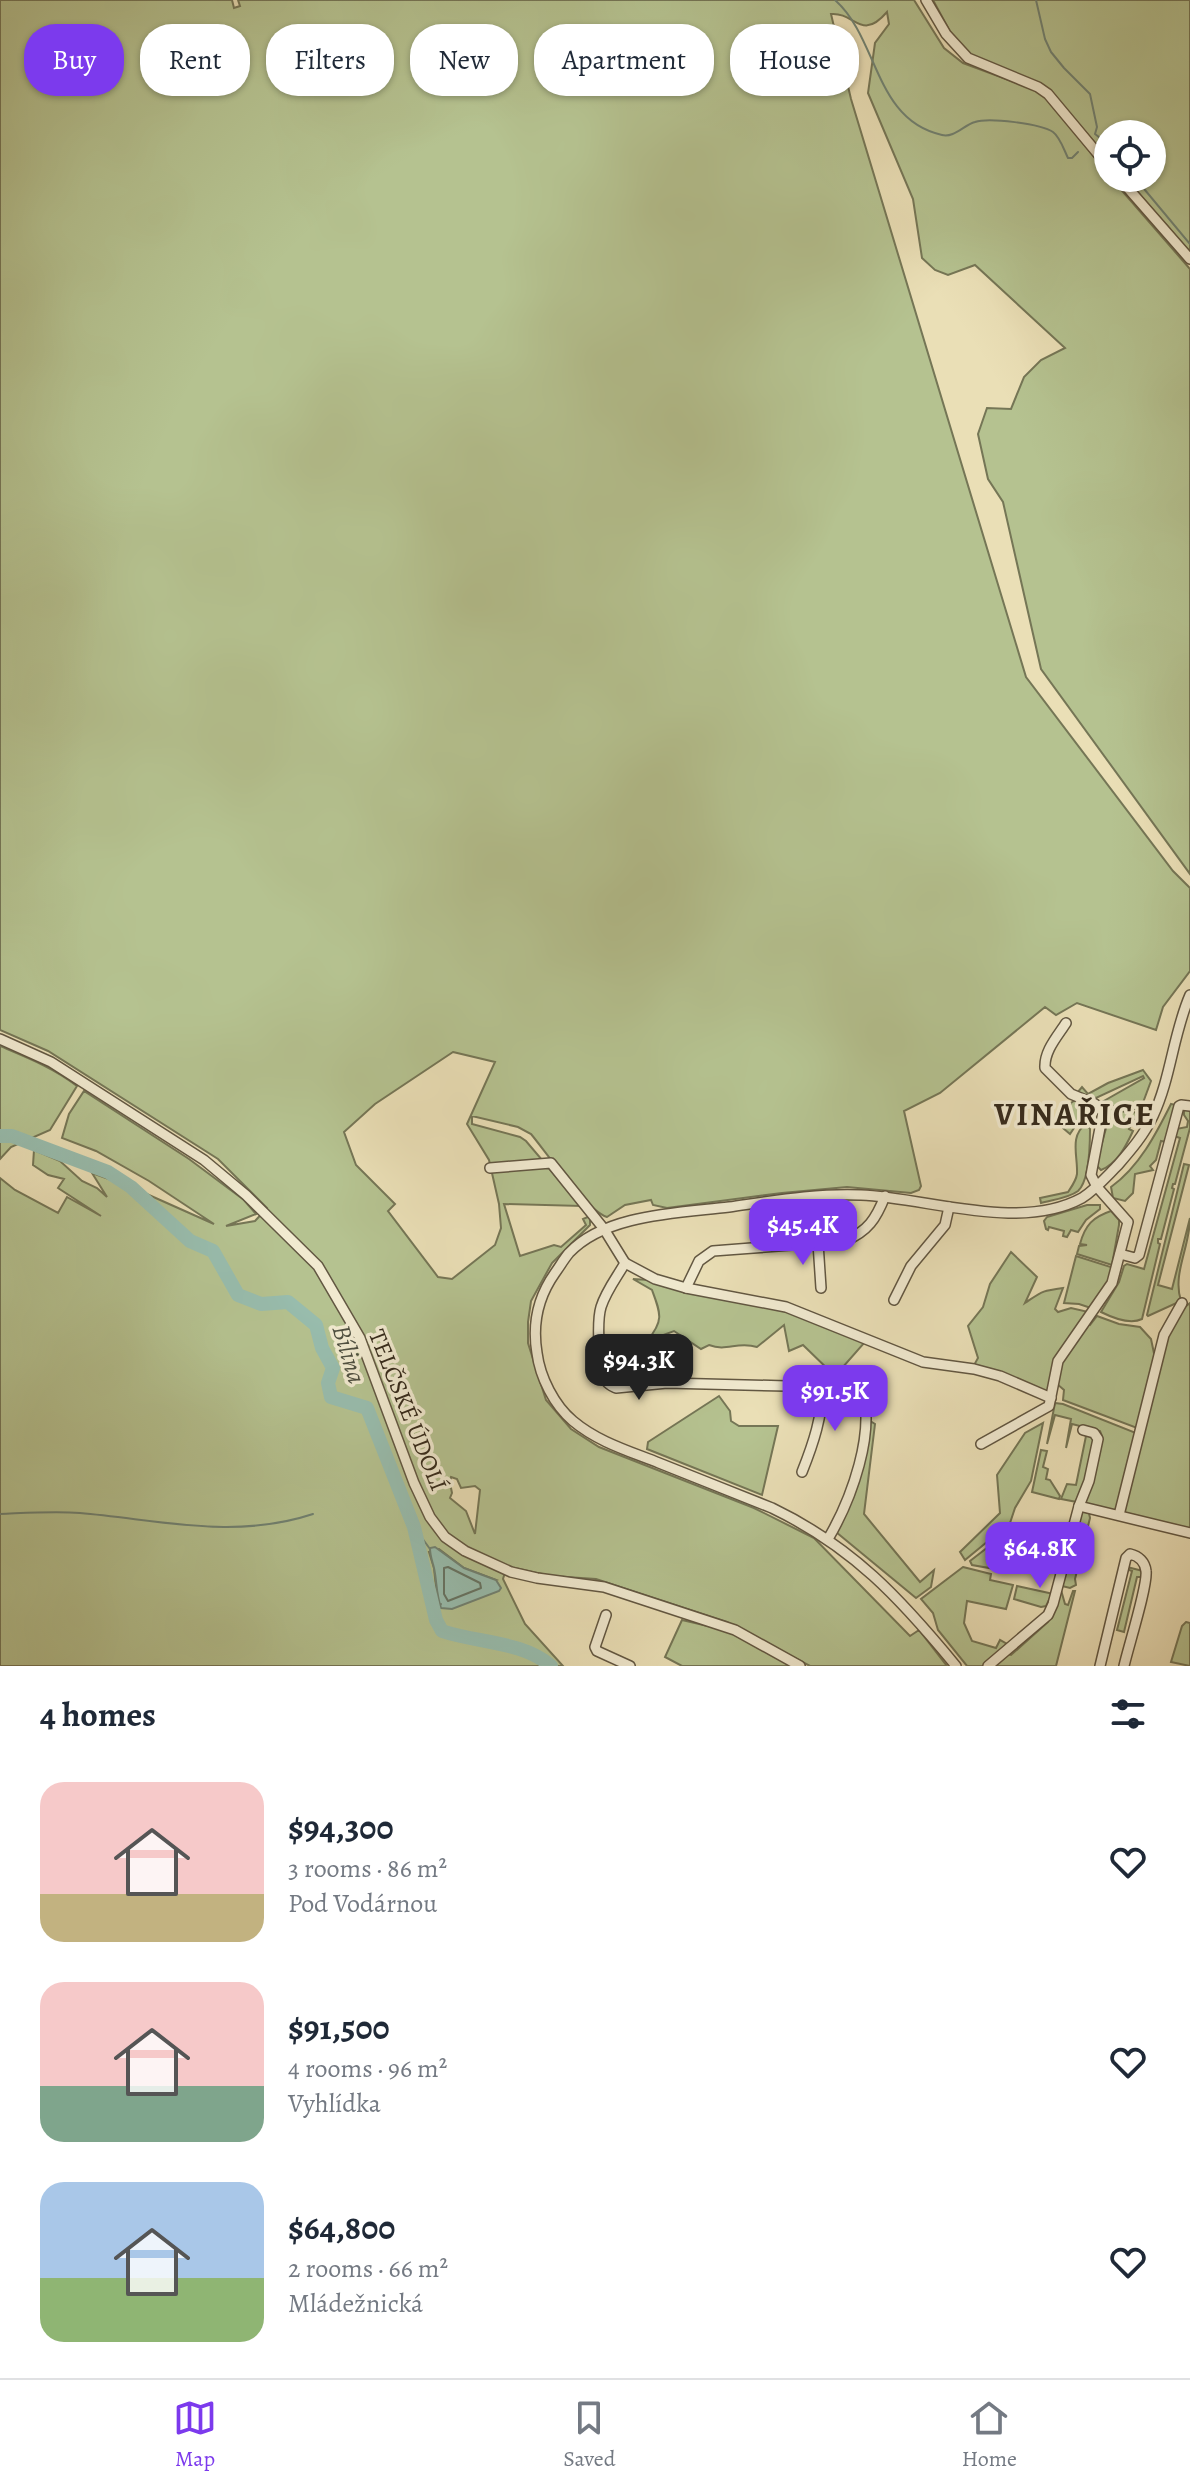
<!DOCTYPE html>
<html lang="en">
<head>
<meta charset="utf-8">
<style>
  body { margin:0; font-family:Alegreya,serif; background:#f6f6f7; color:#1f2937; height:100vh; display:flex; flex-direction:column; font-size:30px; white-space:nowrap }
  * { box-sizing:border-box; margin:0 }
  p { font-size:26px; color:#747a83 }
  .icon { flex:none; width:44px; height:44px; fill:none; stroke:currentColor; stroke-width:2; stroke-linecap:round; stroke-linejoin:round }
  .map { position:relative; height:1666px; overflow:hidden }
  .details { display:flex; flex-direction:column; background:#fff; flex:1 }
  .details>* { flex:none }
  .banner { position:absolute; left:24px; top:24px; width:1142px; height:72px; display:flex; gap:16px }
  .tools { position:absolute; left:1094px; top:120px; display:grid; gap:16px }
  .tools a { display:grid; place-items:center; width:72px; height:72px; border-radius:50%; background:#fff; box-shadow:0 2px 6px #0004; font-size:40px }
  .price { position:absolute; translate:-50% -68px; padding:0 18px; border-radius:16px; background:#7c3aed; color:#fff; font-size:26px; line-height:52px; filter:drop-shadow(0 2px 4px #0008) }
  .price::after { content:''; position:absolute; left:50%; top:48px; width:24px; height:18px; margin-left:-12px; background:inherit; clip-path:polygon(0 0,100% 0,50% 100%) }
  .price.current { background:#222; color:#fff }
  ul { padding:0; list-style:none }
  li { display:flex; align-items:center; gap:24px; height:200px; padding:0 40px }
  li span { display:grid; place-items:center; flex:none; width:224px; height:160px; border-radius:24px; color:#555 }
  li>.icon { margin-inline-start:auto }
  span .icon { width:96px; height:96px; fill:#fffc; stroke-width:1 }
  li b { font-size:34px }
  h2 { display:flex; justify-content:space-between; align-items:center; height:96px; padding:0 40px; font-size:34px }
  .pill { padding:0 28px; border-radius:32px; background:#fff; box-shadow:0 2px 6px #0004; font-size:28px; line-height:72px }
  .pill.current { background:#7c3aed; color:#fff }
  .menu { display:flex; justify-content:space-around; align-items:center; height:112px; border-top:2px solid #e0e1e3; background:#fff; font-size:22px; color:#747a83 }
  .menu a { display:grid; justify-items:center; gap:4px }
  .menu .current { color:#7c3aed }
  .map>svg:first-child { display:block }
  .green { fill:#b5c290; stroke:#757656; stroke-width:2; fill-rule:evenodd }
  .water { fill:#98bdae; stroke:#708273; stroke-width:2 }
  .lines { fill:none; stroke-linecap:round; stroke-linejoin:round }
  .shore { stroke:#667464; stroke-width:2 }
  .stream { stroke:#708273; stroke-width:2 }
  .river { stroke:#98bdae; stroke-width:14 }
  .minor-casing { stroke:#625742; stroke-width:12 }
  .minor { stroke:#f1ead0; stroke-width:9 }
  .labels { text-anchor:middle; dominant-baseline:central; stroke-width:7; stroke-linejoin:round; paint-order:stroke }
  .street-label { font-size:24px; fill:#352a1b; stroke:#f1ead0 }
  .water-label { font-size:26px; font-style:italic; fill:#4e4f40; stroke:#f1ead0 }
  .district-label { font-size:32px; font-weight:bold; letter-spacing:2px; fill:#352a1b; stroke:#f1ead0 }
</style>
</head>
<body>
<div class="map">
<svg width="1190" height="1666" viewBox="0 0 1190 1666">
  <rect width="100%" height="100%" fill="#eadfb6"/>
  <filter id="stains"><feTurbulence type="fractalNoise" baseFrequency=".0025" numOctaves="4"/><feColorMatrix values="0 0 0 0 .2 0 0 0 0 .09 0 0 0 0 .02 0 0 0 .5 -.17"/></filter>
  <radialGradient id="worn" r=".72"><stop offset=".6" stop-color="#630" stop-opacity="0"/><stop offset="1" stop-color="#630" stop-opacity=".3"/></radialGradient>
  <!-- green -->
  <g class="green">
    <path d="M0,0H232L234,8L240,6L238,0H914L944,48L963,63L1036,90L1046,97L1108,174V178H1111L1190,269V874L1041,669L1003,502L988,479L978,434L987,408L1011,409L1024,377L1041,360L1065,348L975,265L948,275L935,270L922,258L913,199L868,93L875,43L889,24L887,12C861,42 855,12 831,14L851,99L1026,677L1173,871L1190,888V971L1163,1007L1156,1030L1077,1003L1056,1015L1045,1007L940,1093L904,1111L921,1186L919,1190L911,1193L847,1187L782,1193L667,1208L653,1205L651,1200L625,1205L607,1217C587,1211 546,1152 531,1134L518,1127L472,1116V1124L520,1137L526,1141L581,1206L504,1204L520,1256L554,1245L561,1247L586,1225L583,1219L590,1216V1225L552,1263L531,1301L528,1322V1343L546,1400L571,1429L599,1447L754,1508L814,1538L910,1636L919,1630L947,1666H810L727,1622L596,1579L551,1576L507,1566L503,1579L525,1624L563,1666H0V1178L15,1190L58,1213L67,1197L101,1216L58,1188L64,1179L48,1175L33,1165L34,1150L60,1161L82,1181L97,1188L107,1197L92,1173L131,1187L214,1224L149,1181L96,1151L62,1138L69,1114L84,1091L189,1159L244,1200L256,1214L226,1226L255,1221L267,1208L218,1159L48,1051L0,1030ZM453,1052L495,1062L467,1124L489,1160L499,1204L501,1228L495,1245L452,1279L438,1277L388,1211L395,1204L356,1165L344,1132L375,1104ZM451,1477L457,1479L461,1488L475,1486L480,1490L475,1534L466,1511L450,1498L452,1493L450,1483ZM439,1549L464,1568L496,1580L437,1597L434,1568L429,1552Z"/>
    <path d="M933,0H1190V252L1125,178H1152V134H1108V158L1052,93L970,55L953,37Z"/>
    <path d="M0,1046C26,1057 54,1068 77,1086L50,1130L11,1147L0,1159Z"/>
    <path d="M1143,1070L1151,1081L1141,1108C1127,1112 1114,1107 1102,1102L1144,1078L1143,1076L1096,1098L1077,1093L1082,1087L1088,1094L1108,1083Z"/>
    <path d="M1075,1100L1087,1104L1088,1107L1070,1134L1063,1128L1060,1123L1071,1103Z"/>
    <path d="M1171,1104L1176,1105L1166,1142L1161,1141L1156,1160L1150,1166L1153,1170L1135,1174L1133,1193L1125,1201L1113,1198L1111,1187C1139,1167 1156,1134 1171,1104Z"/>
    <path d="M1105,1106L1128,1113L1139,1112L1129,1129L1133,1131C1126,1146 1117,1164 1101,1170L1096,1165L1108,1121Z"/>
    <path d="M1184,1109H1190V1128L1175,1184H1173L1172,1188L1174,1189L1161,1239H1158V1243L1160,1244L1142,1319C1130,1325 1113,1318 1101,1312L1119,1282L1124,1266L1127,1264L1144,1269L1180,1138L1174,1136L1176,1129L1187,1127L1188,1121L1184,1115Z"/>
    <path d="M1086,1124L1090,1129C1090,1144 1089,1181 1078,1191C1069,1198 1052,1200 1041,1203L1040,1198L1068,1192C1072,1186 1076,1181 1077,1174C1078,1156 1069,1136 1086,1124Z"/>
    <path d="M1184,1164L1189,1165L1158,1285L1172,1289L1190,1218C1190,1247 1172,1274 1181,1301L1148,1316L1147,1315Z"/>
    <path d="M1087,1205H1100V1209L1086,1220L1078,1232L1071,1230L1067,1237L1063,1236L1064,1231L1049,1227L1048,1230L1046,1229L1044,1221L1047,1217Z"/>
    <path d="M1111,1211L1119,1220V1225L1112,1265L1077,1254L1079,1246L1087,1245L1080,1244C1085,1225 1093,1217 1111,1211Z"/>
    <path d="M1011,1252L1037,1277L1025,1303C1043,1291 1041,1291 1063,1288L1055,1309L1058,1312L1071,1308L1088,1312L1091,1308L1079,1304L1064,1303L1076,1256L1114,1268L1106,1287L1056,1358L1049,1393L1001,1373L973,1367L978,1358L968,1326L983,1307L990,1284Z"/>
    <path d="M633,1279L649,1280L780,1307L865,1342L835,1376L803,1345L789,1351L784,1325L757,1347C737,1341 727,1352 709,1345L701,1349L674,1331L647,1341C664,1321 661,1314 652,1290Z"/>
    <path d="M1190,1303V1530L1124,1513L1166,1333L1181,1310Z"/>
    <path d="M1097,1316L1119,1324L1140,1327L1151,1339L1155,1358L1137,1428L1063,1400L1064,1390L1057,1384L1062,1361L1088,1324L1090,1325Z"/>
    <path d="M719,1396L730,1411L731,1421L739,1426H778L762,1495L647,1449L648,1442Z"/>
    <path d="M1055,1403L1063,1404L1136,1433L1117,1509L1113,1511L1084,1504L1102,1436L1100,1431L1072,1424L1066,1448L1071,1419L1055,1415L1047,1444Z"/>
    <path d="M867,1419L875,1424L864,1514L920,1582L934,1570L931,1587L916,1598L836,1532L856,1490Z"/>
    <path d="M1043,1423L1031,1481L1015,1508L1010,1523L965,1560L960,1552L1000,1513L997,1475L1025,1433Z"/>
    <path d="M1082,1433L1091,1436L1094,1440L1086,1478L1077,1502L1061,1499L1067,1484L1076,1485L1086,1436Z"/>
    <path d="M1041,1450L1047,1451L1043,1467L1048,1469L1046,1479L1050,1480L1060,1496L1059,1499L1032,1492Z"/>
    <path d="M1081,1509L1089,1513L1090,1518L1075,1579L1076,1585L1070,1588L1062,1586Z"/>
    <path d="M1001,1537L1004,1539L1001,1543L995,1569L972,1565L970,1561Z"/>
    <path d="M963,1567L991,1574L990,1580L1013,1585L1006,1609L967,1601L964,1623L972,1641L996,1648L1000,1640L1007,1644L984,1666H967L938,1630L933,1613L921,1599Z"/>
    <path d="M1127,1567L1143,1571L1142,1577H1137L1124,1632L1117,1630L1132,1571L1126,1569Z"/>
    <path d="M1017,1586L1049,1593L1052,1594L1046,1606L1041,1607L1014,1599Z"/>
    <path d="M1061,1590L1065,1604L1068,1605L1073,1591H1075L1056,1666H994L1007,1654L1011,1655L1048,1622Z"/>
    <path d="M682,1620L725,1630L797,1666H682L665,1657Z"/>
    <path d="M1186,1622L1190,1623V1666L1171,1662L1182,1626Z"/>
  </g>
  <!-- water -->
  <path class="water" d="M435,1547L464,1568L496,1580L501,1588L499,1591L452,1609L441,1608C436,1594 437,1582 434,1568C432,1560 430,1556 430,1548Z"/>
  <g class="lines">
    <!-- shore -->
    <path class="shore" d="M444,1568L448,1567L480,1583L481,1588L448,1601L444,1594Z"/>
    <!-- stream -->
    <g class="stream">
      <path d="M835,0C879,39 874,120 942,135C954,138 964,125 975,122C989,117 1041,124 1053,132C1060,137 1064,150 1068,158H1072L1078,152"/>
      <path d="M1036,0L1045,39L1051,52L1064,68L1090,94L1097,127L1095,134L1108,144"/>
      <path d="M1135,178L1190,244"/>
      <path d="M0,1514C26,1513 54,1511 80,1513C161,1520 234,1540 313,1514"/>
      <path d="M414,1527L430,1549"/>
      <path d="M434,1612L441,1604"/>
    </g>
    <!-- river -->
    <path class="river" d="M0,1136H12L108,1172L131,1187L190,1241L213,1251L238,1295L261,1304L288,1302L316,1325L322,1348L333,1368L328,1383L331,1397L367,1408L414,1527L436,1620L442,1631C477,1643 522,1641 551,1666"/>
    <defs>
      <g id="minor">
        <path d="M926,0L946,34L968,58L1038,87L1048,94L1108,166"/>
        <path d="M1119,178L1190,259"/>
        <path d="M0,1039L51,1062L204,1160L246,1195L318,1266L360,1338L414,1483L430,1517L445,1537L465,1551L511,1572L537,1578L604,1587L735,1630L800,1666"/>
        <path d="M490,1168L551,1163L604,1229L625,1263C617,1277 606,1291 601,1307C597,1320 598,1370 606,1381C609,1385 612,1386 616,1388L667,1383L787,1386L811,1382L823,1385L842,1380H850L861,1386C877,1431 851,1500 828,1539"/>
        <path d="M818,1243L821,1288"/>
        <path d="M1120,1254L1135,1258L1139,1255L1179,1106L1181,1105L1190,1106"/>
        <path d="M625,1263L655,1279L686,1288L786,1307L923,1362L974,1369L1000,1376L1051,1398"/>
        <path d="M686,1288L699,1261L713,1251L845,1241C868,1231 876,1219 885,1196"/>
        <path d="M894,1300L911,1266L945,1225L949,1207"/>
        <path d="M981,1444L1049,1406L1058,1361L1112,1283L1128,1222L1097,1187L1091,1175L1103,1112L1095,1104L1071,1094L1045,1068C1044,1051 1057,1037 1066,1023"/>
        <path d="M802,1472C814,1442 822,1417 823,1385"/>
        <path d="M1079,1506L1190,1533"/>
        <path d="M1119,1515L1164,1335L1182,1303"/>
        <path d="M606,1615L595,1647L597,1651L630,1666"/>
        <path d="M956,1666C900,1598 853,1547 772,1508C734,1493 697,1478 659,1463C629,1451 598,1442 573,1421C554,1405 540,1377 537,1353C532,1323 538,1297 555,1273C560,1266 564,1259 569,1253C605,1214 679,1213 729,1207C772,1201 818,1193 861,1195C929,1198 1019,1232 1082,1198C1096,1189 1106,1177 1118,1165C1131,1150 1144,1135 1153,1116C1171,1078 1173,1034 1190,995"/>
        <path d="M988,1666L1048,1615L1053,1604L1079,1506L1089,1481L1098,1439L1094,1433L1083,1430"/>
        <path d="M1100,1666L1126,1558L1130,1554C1139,1556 1145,1562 1146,1571C1148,1585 1128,1648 1124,1666"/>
      </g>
    </defs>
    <!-- minor casing -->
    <use href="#minor" class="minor-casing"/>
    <!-- minor -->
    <use href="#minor" class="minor"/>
  </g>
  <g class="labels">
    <!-- street labels -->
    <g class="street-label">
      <text transform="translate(408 1410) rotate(68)">TELČSKÉ ÚDOLÍ</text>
    </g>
    <!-- water labels -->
    <g class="water-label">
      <text transform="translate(349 1354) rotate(73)">Bílina</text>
    </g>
    <!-- district labels -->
    <g class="district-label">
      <text x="1075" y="1114">VINAŘICE</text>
    </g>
  </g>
  <rect width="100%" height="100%" filter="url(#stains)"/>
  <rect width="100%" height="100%" fill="url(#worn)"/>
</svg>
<div class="tools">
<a><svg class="icon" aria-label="locate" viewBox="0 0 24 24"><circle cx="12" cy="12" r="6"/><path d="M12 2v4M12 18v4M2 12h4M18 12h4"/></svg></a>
</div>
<b class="price" style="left:803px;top:1267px">$45.4K</b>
<b class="price current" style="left:639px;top:1402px">$94.3K</b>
<b class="price" style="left:835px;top:1433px">$91.5K</b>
<b class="price" style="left:1040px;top:1590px">$64.8K</b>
<div class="banner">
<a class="pill current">Buy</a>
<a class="pill">Rent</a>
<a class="pill">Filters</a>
<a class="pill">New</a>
<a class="pill">Apartment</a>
<a class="pill">House</a>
</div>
</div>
<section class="details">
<h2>4 homes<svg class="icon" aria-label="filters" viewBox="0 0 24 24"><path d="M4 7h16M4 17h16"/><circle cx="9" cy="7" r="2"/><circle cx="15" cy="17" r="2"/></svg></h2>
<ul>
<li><span style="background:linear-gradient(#f6c9c9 70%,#c2b280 0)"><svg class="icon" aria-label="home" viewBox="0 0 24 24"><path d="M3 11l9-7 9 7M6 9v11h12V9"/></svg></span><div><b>$94,300</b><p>3 rooms · 86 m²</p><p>Pod Vodárnou</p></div><svg class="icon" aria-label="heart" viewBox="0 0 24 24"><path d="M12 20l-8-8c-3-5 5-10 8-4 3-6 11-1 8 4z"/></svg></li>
<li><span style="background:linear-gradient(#f6c9c9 65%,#7fa58c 0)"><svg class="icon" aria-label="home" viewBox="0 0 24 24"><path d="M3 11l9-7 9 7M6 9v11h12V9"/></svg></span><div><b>$91,500</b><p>4 rooms · 96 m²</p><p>Vyhlídka</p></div><svg class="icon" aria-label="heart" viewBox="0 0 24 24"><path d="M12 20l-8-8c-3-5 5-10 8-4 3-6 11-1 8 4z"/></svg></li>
<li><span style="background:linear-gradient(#a9c7e8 60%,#8fb573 0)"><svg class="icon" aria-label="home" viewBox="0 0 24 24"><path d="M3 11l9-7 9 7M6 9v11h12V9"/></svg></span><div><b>$64,800</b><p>2 rooms · 66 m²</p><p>Mládežnická</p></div><svg class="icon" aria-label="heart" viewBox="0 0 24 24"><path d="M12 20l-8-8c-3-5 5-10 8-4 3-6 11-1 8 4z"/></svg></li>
</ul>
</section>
<nav class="menu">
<a class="current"><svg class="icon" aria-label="map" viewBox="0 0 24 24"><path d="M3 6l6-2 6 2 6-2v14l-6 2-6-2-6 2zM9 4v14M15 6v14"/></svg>Map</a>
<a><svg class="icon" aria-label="saved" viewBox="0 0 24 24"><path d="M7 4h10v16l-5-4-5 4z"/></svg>Saved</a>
<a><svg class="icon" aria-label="home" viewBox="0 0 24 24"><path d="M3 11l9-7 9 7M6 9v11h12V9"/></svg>Home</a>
</nav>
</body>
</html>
